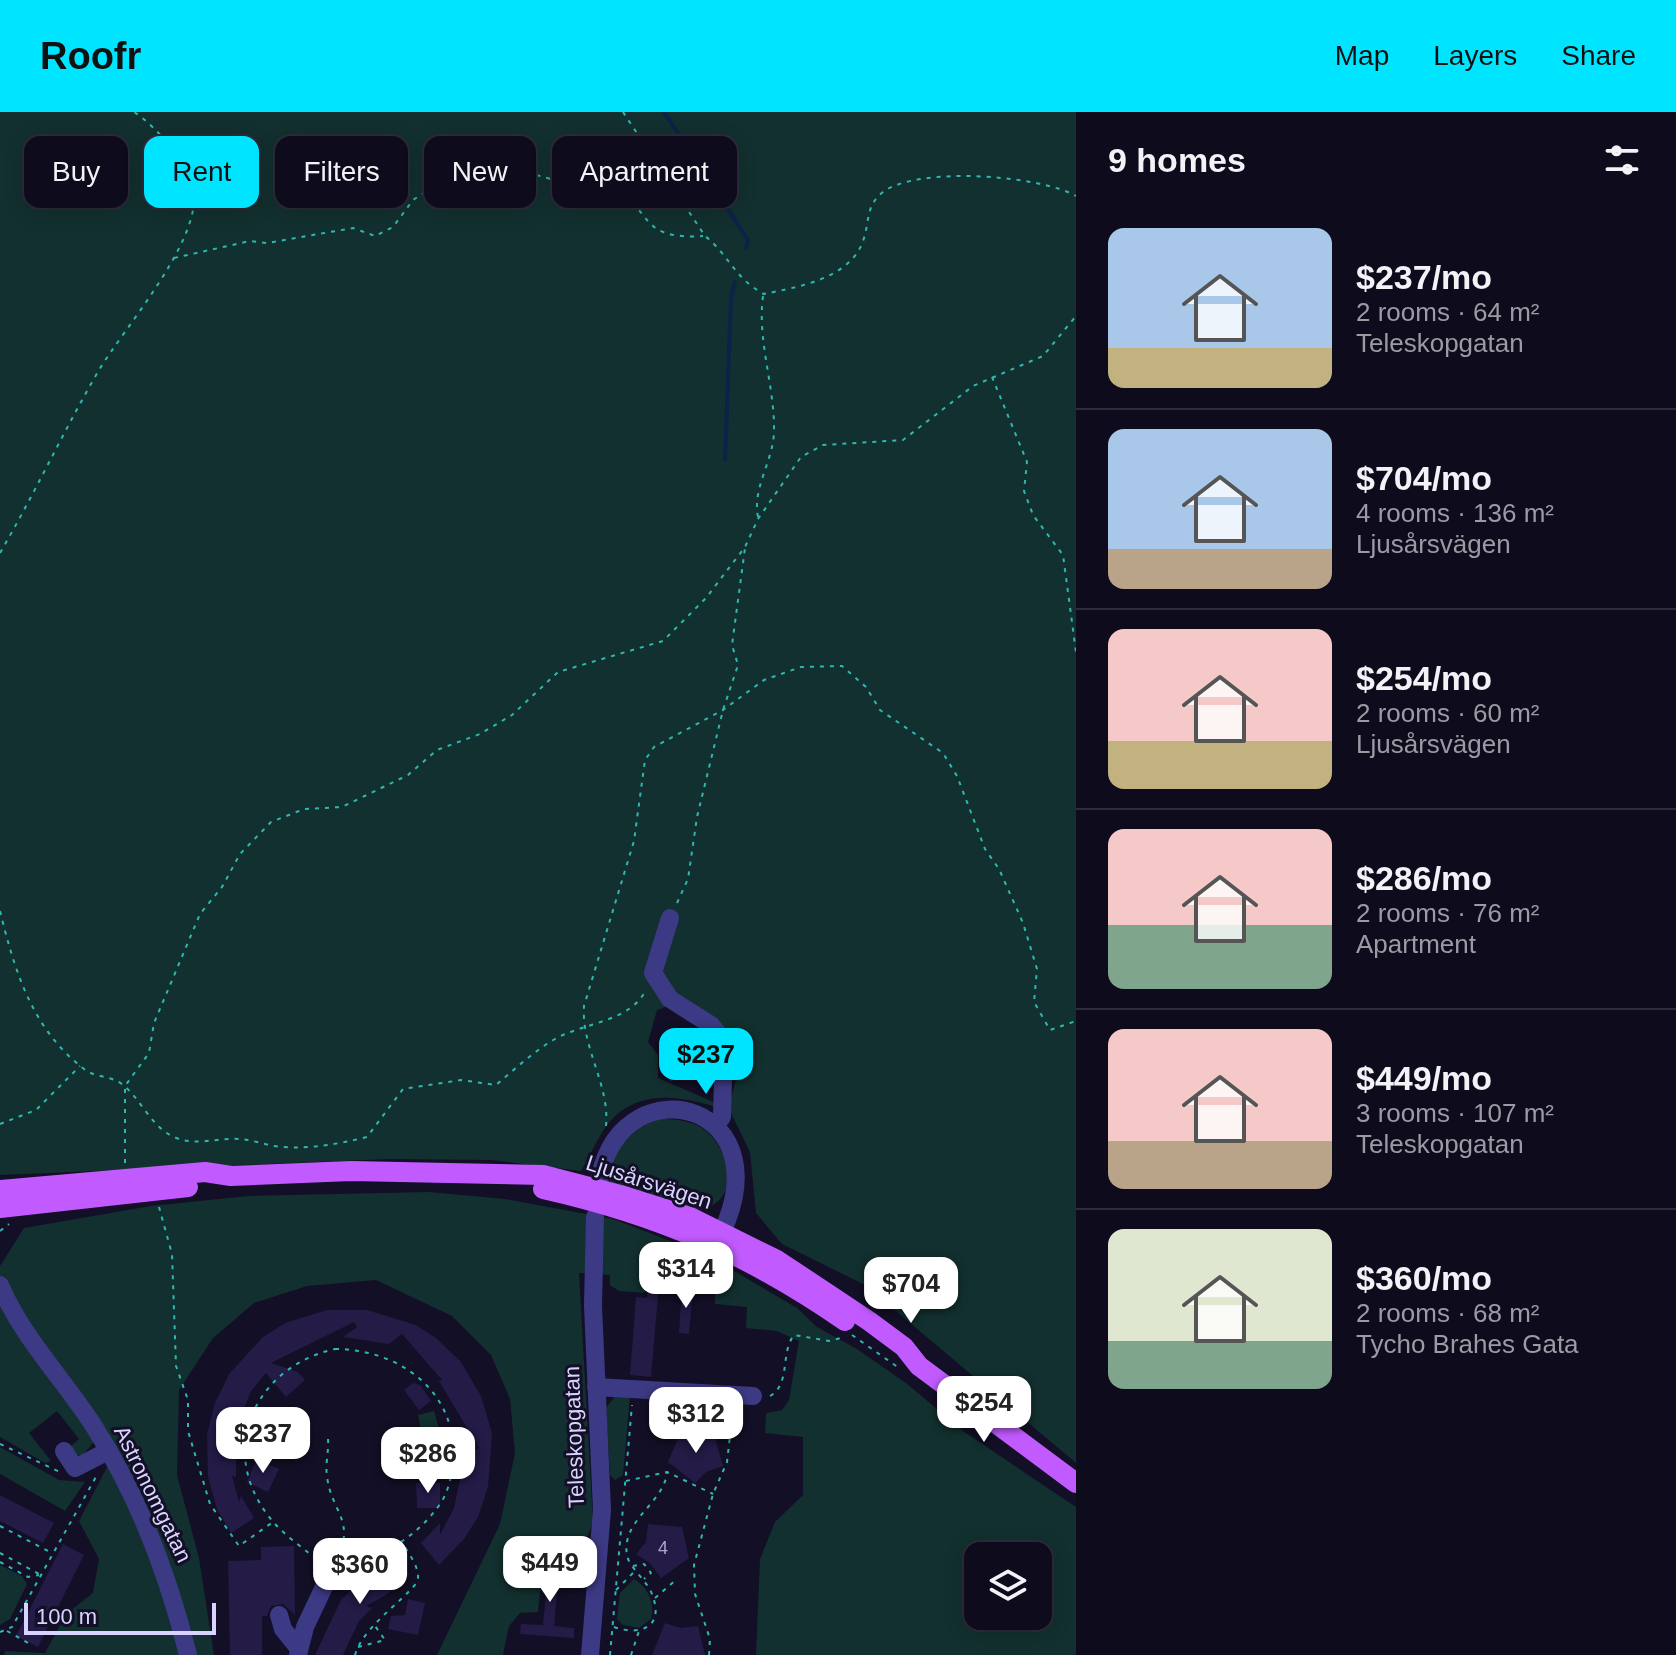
<!DOCTYPE html>
<html lang="en">
<head>
<meta charset="utf-8">
<style>
  body { margin:0; font-family:Helvetica,sans-serif; background:#171425; color:#f1f3f6; height:100vh; display:flex; flex-direction:column; font-size:30px; white-space:nowrap }
  * { box-sizing:border-box; margin:0 }
  p { font-size:26px; color:#9b9ba3 }
  .icon { flex:none; width:44px; height:44px; fill:none; stroke:currentColor; stroke-width:2; stroke-linecap:round; stroke-linejoin:round }
  .map { position:relative; flex:1; overflow:hidden }
  .sheet { display:flex; flex-direction:column; background:#0e0b1c; width:600px }
  .sheet>* { flex:none }
  .guide { position:absolute; left:24px; top:24px; width:760px; height:72px; display:flex; gap:16px }
  .tools { position:absolute; left:964px; top:1430px; display:grid; gap:16px }
  .tools a { display:grid; place-items:center; width:88px; height:88px; border-radius:16px; background:#0e0b1c; box-shadow:0 4px 20px #0003,0 0 0 2px #2e2b3b; font-size:40px }
  .scale { position:absolute; left:24px; bottom:20px; width:192px; box-sizing:border-box; padding-left:8px; border:4px solid #d9d4ff; border-top:0; font-size:22px; line-height:28px; white-space:nowrap; color:#d9d4ff; -webkit-text-stroke:6px #130f26; paint-order:stroke }
  .price { position:absolute; translate:-50% -68px; padding:0 18px; border-radius:16px; background:#fff; color:#222; font-size:26px; line-height:52px; filter:drop-shadow(0 2px 4px #0008) }
  .price::after { content:''; position:absolute; left:50%; top:48px; width:24px; height:18px; margin-left:-12px; background:inherit; clip-path:polygon(0 0,100% 0,50% 100%) }
  .price.active { background:#00e5ff; color:#111 }
  ul { padding:0; list-style:none }
  li { display:flex; align-items:center; gap:24px; height:200px; padding:0 32px }
  li+li { border-top:2px solid #2e2b3b }
  li span { display:grid; place-items:center; flex:none; width:224px; height:160px; border-radius:16px; color:#555 }
  li>.icon { margin-inline-start:auto }
  span .icon { width:96px; height:96px; fill:#fffc; stroke-width:1 }
  li b { font-size:34px }
  h2 { display:flex; justify-content:space-between; align-items:center; height:96px; padding:0 32px; font-size:34px }
  .chip { padding:0 28px; border-radius:16px; background:#0e0b1c; box-shadow:0 4px 20px #0003,0 0 0 2px #2e2b3b; font-size:28px; line-height:72px }
  .chip.active { background:#00e5ff; color:#111 }
  header { display:flex; align-items:center; gap:48px; box-sizing:border-box; height:112px; padding:0 40px; background:#00e5ff; color:#111 }
  header strong { font-size:38px }
  nav { display:flex; gap:44px; margin-inline-start:auto; font-size:28px }
  main { display:flex; flex:1; min-height:0 }
  .map>svg:first-child { display:block }
  .green { fill:#12302f; fill-rule:evenodd }
  .lines { fill:none; stroke-linecap:round; stroke-linejoin:round }
  .stream { stroke:#0c2248; stroke-width:4 }
  .building { fill:#241b47 }
  .path { stroke:#2fb8b0; stroke-width:2; stroke-dasharray:4 6; stroke-linecap:butt }
  .minor { stroke:#3d3a85; stroke-width:18 }
  .major { stroke:#c25bff; stroke-width:20 }
  .labels { text-anchor:middle; dominant-baseline:central; stroke-width:6; stroke-linejoin:round; paint-order:stroke }
  .number-label { font-size:18px; fill:#aca6d1 }
  .street-label { font-size:22px; fill:#d9d4ff; stroke:#130f26 }
</style>
</head>
<body>
<header>
<strong>Roofr</strong>
<nav><a>Map</a><a>Layers</a><a>Share</a></nav>
</header>
<main>
<div class="map">
<svg width="1076" height="1543" viewBox="0 0 1076 1543">
  <rect width="100%" height="100%" fill="#130f26"/>
  <!-- green -->
  <g class="green">
    <path d="M0,0H1076V1351L865,1173L782,1132L756,1101L750,1040L730,999C692,988 647,973 613,1006C600,1019 591,1043 581,1059L492,1048L389,1047L0,1063ZM671,893L724,916L742,939L732,984L716,991L658,966V943L648,930L657,898Z"/>
    <path d="M659,1007C674,1007 689,1008 702,1016C731,1036 743,1091 698,1098L607,1069C614,1037 628,1019 659,1007Z"/>
    <path d="M429,1080L505,1087L613,1107L707,1143L797,1196L817,1215L857,1237L906,1271L963,1319L1076,1395V1543H756L760,1447L775,1410L803,1383V1325L765,1321L766,1301L782,1298L789,1288L799,1229L777,1219L746,1216L747,1195L715,1192V1174L687,1171L683,1157L668,1150L648,1155L645,1181L619,1179L610,1173V1163L579,1161L593,1409L585,1432H545L538,1500L520,1501L509,1514L503,1543H437L500,1412L515,1341L510,1287L491,1243L452,1204L376,1168L307,1174L254,1191L213,1226L179,1278L177,1363L199,1446L214,1543H4L5,1539L45,1541L66,1502L93,1481L99,1447L79,1409L116,1338L106,1316L82,1344L74,1342L70,1335L79,1327L57,1299L29,1321L51,1349L45,1351L0,1325V1154L24,1116L151,1094L248,1084ZM978,1444H1038V1504H978Z"/>
    <path d="M616,1283L630,1284L623,1363L615,1368L610,1363L606,1296Z"/>
    <path d="M434,1299L444,1334L425,1337L418,1303Z"/>
    <path d="M0,1335L59,1368L85,1370L65,1399L0,1362Z"/>
    <path d="M0,1453L22,1464L27,1472L10,1507L0,1513Z"/>
    <path d="M634,1467C648,1476 655,1490 651,1507L639,1516L623,1513L617,1507L620,1481Z"/>
  </g>
  <g class="lines">
    <!-- stream -->
    <g class="stream">
      <path d="M664,0L748,128L746,136"/>
      <path d="M725,348L731,186L735,170"/>
    </g>
  </g>
  <!-- building -->
  <g class="building">
    <path d="M649,1160L660,1161L651,1265L630,1263L636,1185L647,1186Z"/>
    <path d="M682,1174L693,1175L689,1222L679,1221Z"/>
    <path d="M327,1198H367L416,1213L436,1226L461,1250L481,1284L492,1321L488,1375L478,1405L464,1427L439,1453L421,1431L440,1411V1423L454,1396L465,1344L479,1336L439,1269L442,1268L402,1222L389,1232L343,1225L357,1215L354,1210L271,1251L298,1260L305,1268L286,1285L266,1261L251,1279L237,1314L236,1365L232,1364L239,1390L241,1384L254,1406L231,1421L217,1397L208,1365L207,1322L215,1291L229,1262L263,1225L285,1211Z"/>
    <path d="M413,1271L420,1273L431,1289L419,1298L404,1278Z"/>
    <path d="M681,1320L714,1323L723,1354L706,1360L695,1371L668,1350Z"/>
    <path d="M257,1347L279,1357L268,1380L247,1370Z"/>
    <path d="M416,1371H440V1396H417Z"/>
    <path d="M0,1383L54,1411L43,1431L0,1409Z"/>
    <path d="M648,1412L682,1415L689,1446L661,1466L650,1451L636,1442L646,1430Z"/>
    <path d="M63,1432L84,1443L38,1535L16,1524Z"/>
    <path d="M294,1434L295,1503L283,1492L271,1494L267,1504H262V1543H230L228,1449L261,1448V1435Z"/>
    <path d="M550,1436L561,1437L554,1514L574,1516V1526L520,1522L521,1512L543,1513Z"/>
    <path d="M402,1444L409,1463L386,1483L366,1494L372,1496L359,1509L343,1543H315L341,1488L365,1464Z"/>
    <path d="M408,1487L425,1491L418,1523L388,1517L391,1504L405,1503Z"/>
    <path d="M665,1511L681,1516L698,1514L705,1543H652Z"/>
  </g>
  <g class="lines">
    <!-- path -->
    <g class="path">
      <path d="M623,0L705,124C729,143 734,166 764,182C797,175 850,167 863,129C870,110 865,94 883,80C918,54 1039,63 1076,84"/>
      <path d="M174,146L250,129L267,131L353,116L375,124L393,115L413,88L436,73L492,59L514,57L625,87C639,93 642,105 653,114C665,125 688,125 703,124"/>
      <path d="M992,265L1027,350L1024,379L1033,403L1063,443L1076,540"/>
      <path d="M758,405C752,376 773,350 774,320C775,274 757,230 763,184"/>
      <path d="M0,441C35,381 64,318 99,258C125,215 198,132 194,82C192,55 156,14 134,0"/>
      <path d="M677,791L688,767L697,705L723,598L738,553L732,533L745,436"/>
      <path d="M0,799C15,860 32,917 84,957C95,966 111,963 123,973C141,987 151,1015 174,1025C196,1035 218,1025 240,1027C254,1028 268,1034 282,1035C312,1037 338,1032 367,1025L403,977L461,968L496,973C515,957 534,939 555,927C583,911 633,909 646,877"/>
      <path d="M0,1012L36,998L80,954"/>
      <path d="M606,1014C610,973 581,935 584,894L634,729L645,648L654,635L723,598L764,568L801,555L842,554L866,575L880,598L943,641L957,664L985,737L999,757L1023,811L1037,857L1034,890L1050,918L1076,909"/>
      <path d="M125,1051V974L149,941L154,911L200,802L222,775L240,742L271,710L304,697L342,695L408,663L437,638L480,622L512,603L558,560L663,529L706,486L745,435L758,407L801,345L823,333L903,328L973,274L1043,244L1076,204"/>
      <path d="M159,1095L172,1142L176,1254L188,1288V1319L210,1392L239,1434L273,1410"/>
      <path d="M0,1119L9,1112"/>
      <path d="M852,1223L899,1256"/>
      <path d="M335,1237C398,1237 458,1279 453,1348C452,1362 449,1377 442,1389C415,1430 376,1446 331,1460C311,1440 283,1425 267,1402C217,1335 257,1254 335,1237Z"/>
      <path d="M770,1284C791,1272 780,1241 794,1223L829,1229L841,1226"/>
      <path d="M328,1327C329,1339 325,1352 327,1364C331,1400 356,1408 337,1447"/>
      <path d="M0,1332L60,1360"/>
      <path d="M626,1369L667,1360L713,1382"/>
      <path d="M0,1414L52,1441"/>
      <path d="M0,1441L39,1462"/>
      <path d="M0,1450L28,1465L39,1463"/>
      <path d="M633,1454L644,1452L651,1461L644,1467"/>
      <path d="M616,1478L634,1460"/>
      <path d="M655,1486L677,1467"/>
      <path d="M614,1515C639,1524 664,1516 653,1485C649,1471 636,1462 629,1449C626,1443 626,1437 627,1430C631,1404 665,1387 667,1360"/>
      <path d="M7,1519L30,1532"/>
      <path d="M0,1520L12,1515L97,1363"/>
      <path d="M358,1535L385,1528L373,1511"/>
      <path d="M355,1543C364,1511 418,1479 418,1466C419,1455 409,1442 403,1432"/>
      <path d="M610,1543L632,1293"/>
      <path d="M631,1543L639,1519"/>
      <path d="M709,1543L710,1527L695,1482L694,1453L713,1382L727,1350L733,1298"/>
    </g>
    <!-- minor -->
    <g class="minor">
      <path d="M670,806L653,861L670,887L711,913L724,929L722,1005L715,1013"/>
      <path d="M600,1064C625,948 792,992 716,1132"/>
      <path d="M0,1173C23,1227 64,1267 95,1316C140,1387 168,1462 188,1543"/>
      <path d="M596,1275L753,1284"/>
      <path d="M64,1339L75,1356L108,1339"/>
      <path d="M279,1503L283,1517L299,1537"/>
      <path d="M298,1543L305,1515L331,1460"/>
      <path d="M590,1543L602,1398L593,1194L595,1105"/>
    </g>
    <!-- major -->
    <g class="major">
      <path d="M543,1077C659,1103 748,1142 845,1209"/>
      <path d="M0,1078L205,1060L231,1064L351,1059L543,1063L624,1084L690,1105L777,1148L869,1209L904,1235L919,1254L1076,1371"/>
      <path d="M0,1096L188,1075"/>
    </g>
  </g>
  <g class="labels">
    <!-- number labels -->
    <g class="number-label">
      <text x="663" y="1436">4</text>
    </g>
    <!-- street labels -->
    <g class="street-label">
      <text transform="translate(649 1070) rotate(18)">Ljusårsvägen</text>
      <text transform="translate(574 1325) rotate(-92)">Teleskopgatan</text>
      <text transform="translate(153 1382) rotate(64)">Astronomgatan</text>
    </g>
  </g>
</svg>
<div class="tools">
<a><svg class="icon" aria-label="layers" viewBox="0 0 24 24"><path d="M12 4l9 5-9 5-9-5zM3 14l9 5 9-5"/></svg></a>
</div>
<div class="scale">100 m</div>
<b class="price active" style="left:706px;top:984px">$237</b>
<b class="price" style="left:686px;top:1198px">$314</b>
<b class="price" style="left:911px;top:1213px">$704</b>
<b class="price" style="left:984px;top:1332px">$254</b>
<b class="price" style="left:696px;top:1343px">$312</b>
<b class="price" style="left:263px;top:1363px">$237</b>
<b class="price" style="left:428px;top:1383px">$286</b>
<b class="price" style="left:550px;top:1492px">$449</b>
<b class="price" style="left:360px;top:1494px">$360</b>
<div class="guide">
<a class="chip">Buy</a>
<a class="chip active">Rent</a>
<a class="chip">Filters</a>
<a class="chip">New</a>
<a class="chip">Apartment</a>
</div>
</div>
<section class="sheet">
<h2>9 homes<svg class="icon" aria-label="filters" viewBox="0 0 24 24"><path d="M4 7h16M4 17h16"/><circle cx="9" cy="7" r="2"/><circle cx="15" cy="17" r="2"/></svg></h2>
<ul>
<li><span style="background:linear-gradient(#a9c7e8 75%,#c2b280 0)"><svg class="icon" aria-label="home" viewBox="0 0 24 24"><path d="M3 11l9-7 9 7M6 9v11h12V9"/></svg></span><div><b>$237/mo</b><p>2 rooms · 64 m²</p><p>Teleskopgatan</p></div></li>
<li><span style="background:linear-gradient(#a9c7e8 75%,#b9a48a 0)"><svg class="icon" aria-label="home" viewBox="0 0 24 24"><path d="M3 11l9-7 9 7M6 9v11h12V9"/></svg></span><div><b>$704/mo</b><p>4 rooms · 136 m²</p><p>Ljusårsvägen</p></div></li>
<li><span style="background:linear-gradient(#f6c9c9 70%,#c2b280 0)"><svg class="icon" aria-label="home" viewBox="0 0 24 24"><path d="M3 11l9-7 9 7M6 9v11h12V9"/></svg></span><div><b>$254/mo</b><p>2 rooms · 60 m²</p><p>Ljusårsvägen</p></div></li>
<li><span style="background:linear-gradient(#f6c9c9 60%,#7fa58c 0)"><svg class="icon" aria-label="home" viewBox="0 0 24 24"><path d="M3 11l9-7 9 7M6 9v11h12V9"/></svg></span><div><b>$286/mo</b><p>2 rooms · 76 m²</p><p>Apartment</p></div></li>
<li><span style="background:linear-gradient(#f6c9c9 70%,#b9a48a 0)"><svg class="icon" aria-label="home" viewBox="0 0 24 24"><path d="M3 11l9-7 9 7M6 9v11h12V9"/></svg></span><div><b>$449/mo</b><p>3 rooms · 107 m²</p><p>Teleskopgatan</p></div></li>
<li><span style="background:linear-gradient(#dfe7d0 70%,#7fa58c 0)"><svg class="icon" aria-label="home" viewBox="0 0 24 24"><path d="M3 11l9-7 9 7M6 9v11h12V9"/></svg></span><div><b>$360/mo</b><p>2 rooms · 68 m²</p><p>Tycho Brahes Gata</p></div></li>
</ul>
</section>
</main>
</body>
</html>
